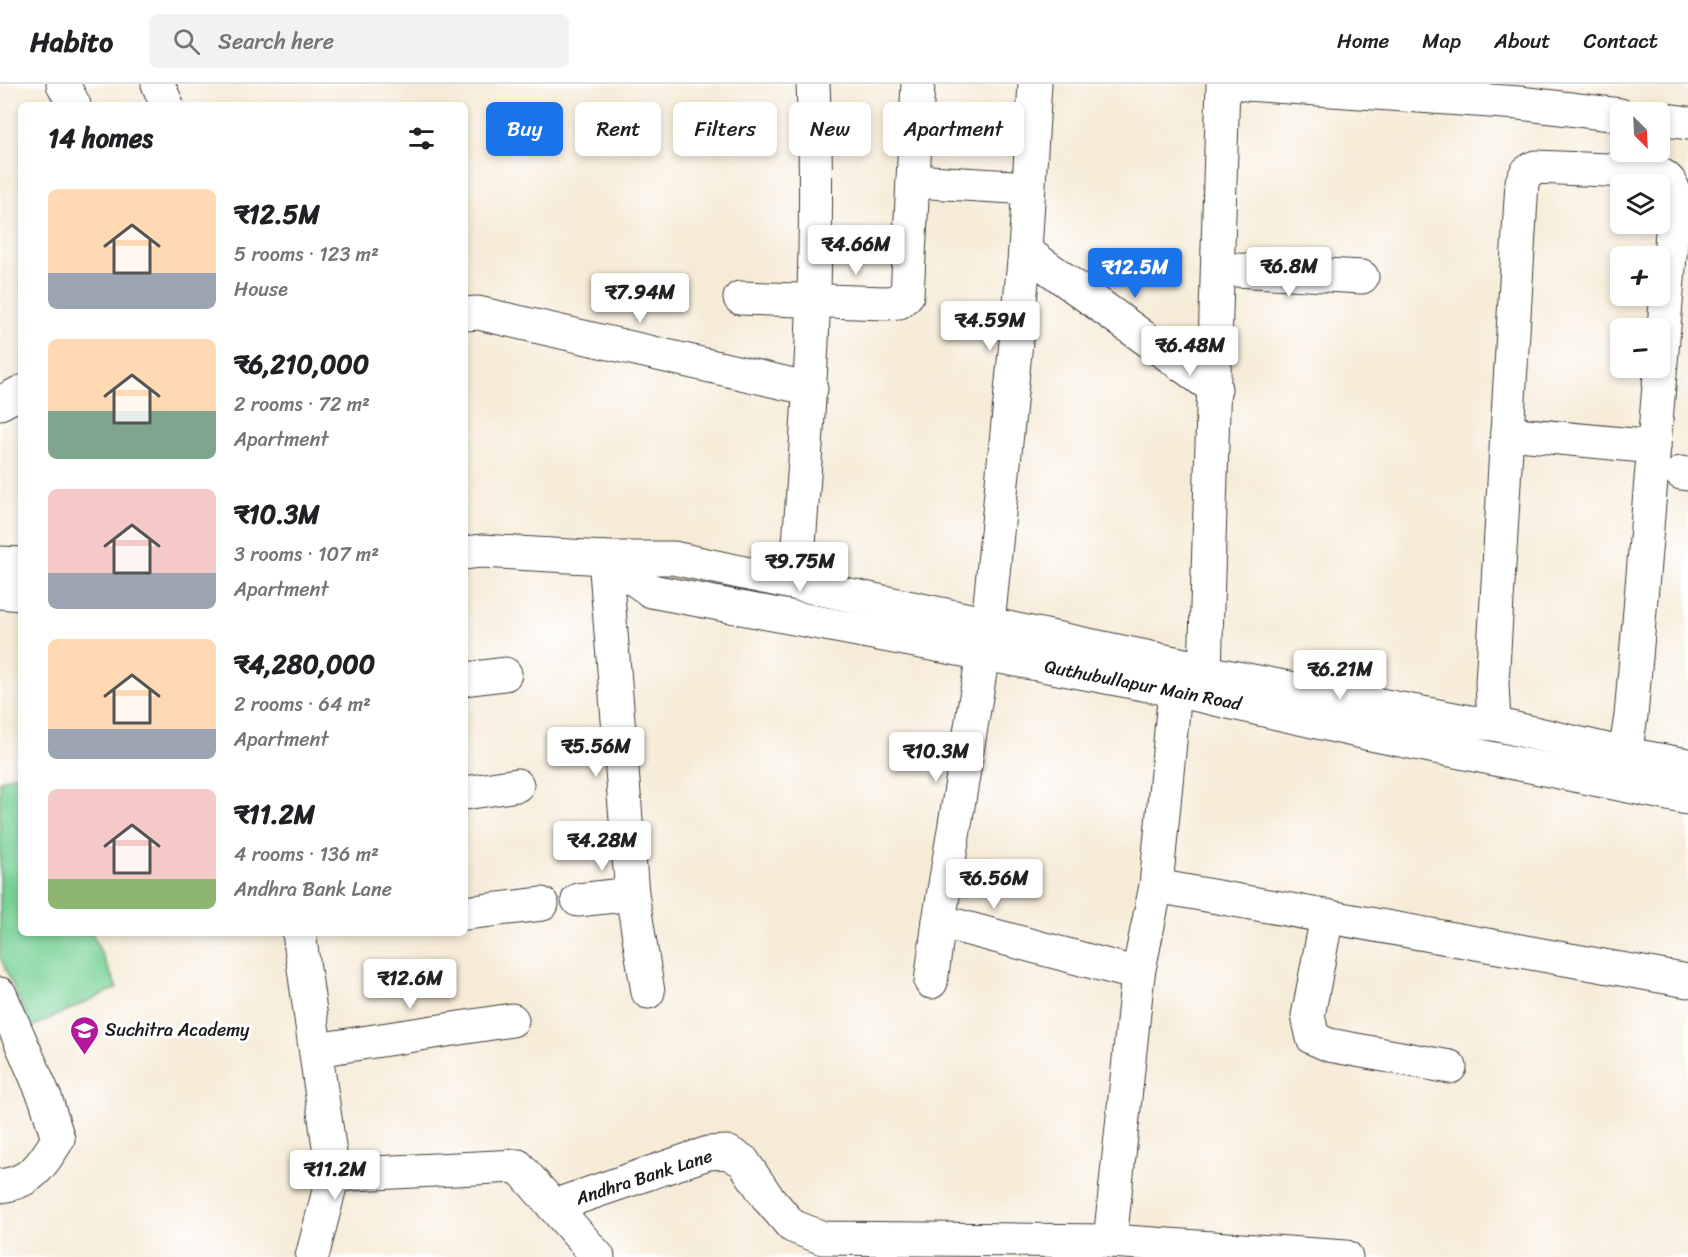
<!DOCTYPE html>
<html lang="en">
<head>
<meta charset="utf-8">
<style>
  body { margin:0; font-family:Sriracha,sans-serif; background:#f2f2f2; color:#202124; height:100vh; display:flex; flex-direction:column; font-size:22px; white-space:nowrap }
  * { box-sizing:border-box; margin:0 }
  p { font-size:20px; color:#757577 }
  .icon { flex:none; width:33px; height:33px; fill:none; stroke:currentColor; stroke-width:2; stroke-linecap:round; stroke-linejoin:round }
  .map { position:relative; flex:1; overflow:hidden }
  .side { position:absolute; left:18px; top:18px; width:450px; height:834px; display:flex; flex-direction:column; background:#fff; border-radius:9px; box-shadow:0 3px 9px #0003 }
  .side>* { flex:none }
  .guide { position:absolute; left:486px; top:18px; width:570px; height:54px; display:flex; gap:12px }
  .needle { width:39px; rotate:156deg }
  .fabs { position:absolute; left:1610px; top:18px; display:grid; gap:12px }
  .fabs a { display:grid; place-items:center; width:60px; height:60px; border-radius:9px; background:#fff; box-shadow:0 3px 9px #0003; font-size:30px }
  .price { position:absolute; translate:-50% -51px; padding:0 14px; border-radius:6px; background:#fff; color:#222; font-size:20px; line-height:39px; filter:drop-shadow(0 2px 3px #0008) }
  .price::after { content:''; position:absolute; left:50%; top:36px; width:18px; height:14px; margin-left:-9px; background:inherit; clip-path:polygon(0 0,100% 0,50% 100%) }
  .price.active { background:#1a73e8; color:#fff }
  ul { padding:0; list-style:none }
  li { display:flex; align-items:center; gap:18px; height:150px; padding:0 30px }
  li span { display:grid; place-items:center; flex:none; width:168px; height:120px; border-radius:9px; color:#555 }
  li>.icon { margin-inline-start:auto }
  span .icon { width:72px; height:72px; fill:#fffc; stroke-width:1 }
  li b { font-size:26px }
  h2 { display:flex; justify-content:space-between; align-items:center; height:72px; padding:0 30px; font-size:26px }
  .tag { padding:0 21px; border-radius:9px; background:#fff; box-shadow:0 3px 9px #0003; font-size:21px; line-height:54px }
  .tag.active { background:#1a73e8; color:#fff }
  header { display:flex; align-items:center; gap:36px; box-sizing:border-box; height:84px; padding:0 30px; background:#fff; border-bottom:2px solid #e0e0e0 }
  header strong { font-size:28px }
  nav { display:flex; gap:33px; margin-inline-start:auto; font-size:21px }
  .search { width:420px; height:54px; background:#f2f2f2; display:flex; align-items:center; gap:15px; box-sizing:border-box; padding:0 21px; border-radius:9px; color:#757577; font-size:22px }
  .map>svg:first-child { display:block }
  .pitch { fill:#79d297; stroke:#4a775a; stroke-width:1.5 }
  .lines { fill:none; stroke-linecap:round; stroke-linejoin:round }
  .minor-casing { stroke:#3d3b38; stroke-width:35 }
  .major-casing { stroke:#3d3b38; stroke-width:35 }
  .minor { stroke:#fff; stroke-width:33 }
  .major { stroke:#fff; stroke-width:33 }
  .labels { text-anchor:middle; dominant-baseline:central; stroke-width:6; stroke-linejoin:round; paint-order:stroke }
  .street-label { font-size:18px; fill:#1c1c1c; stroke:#fff }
  .poi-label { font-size:18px; fill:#1c1c1c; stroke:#fff; text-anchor:start }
</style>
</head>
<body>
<header>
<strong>Habito</strong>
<div class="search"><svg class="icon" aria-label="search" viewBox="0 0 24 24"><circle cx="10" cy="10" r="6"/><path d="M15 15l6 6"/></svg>Search here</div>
<nav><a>Home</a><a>Map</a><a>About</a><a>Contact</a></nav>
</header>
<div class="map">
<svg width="1688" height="1173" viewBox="0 0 1688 1173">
  <rect width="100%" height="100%" fill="#fff"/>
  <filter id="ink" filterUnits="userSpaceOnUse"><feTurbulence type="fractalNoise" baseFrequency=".0167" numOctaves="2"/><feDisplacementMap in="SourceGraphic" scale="12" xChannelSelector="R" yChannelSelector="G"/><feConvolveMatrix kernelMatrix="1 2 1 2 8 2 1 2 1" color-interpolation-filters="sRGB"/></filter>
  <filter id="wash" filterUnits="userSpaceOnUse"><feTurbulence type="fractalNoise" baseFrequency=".008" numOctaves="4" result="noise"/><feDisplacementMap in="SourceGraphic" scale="24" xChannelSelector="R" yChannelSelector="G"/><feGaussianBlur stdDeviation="1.35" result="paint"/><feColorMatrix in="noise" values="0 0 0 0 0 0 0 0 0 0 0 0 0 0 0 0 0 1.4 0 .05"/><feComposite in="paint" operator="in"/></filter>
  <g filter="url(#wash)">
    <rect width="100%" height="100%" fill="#f6ebd7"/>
    <!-- pitch -->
    <path class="pitch" d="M21,688V849H92L117,904L31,943L0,873V697Z"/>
  </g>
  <g filter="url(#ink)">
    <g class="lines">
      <defs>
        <g id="minor">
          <path d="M63,0L74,21"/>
          <path d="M158,0L167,21"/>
          <path d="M1246,0L1519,19L1620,31"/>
          <path d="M1659,35L1688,39"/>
          <path d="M913,97L1029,104"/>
          <path d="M1025,167L1215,305"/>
          <path d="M1218,185L1362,193"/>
          <path d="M740,214L885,219L899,218L907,211L918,0"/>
          <path d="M465,230L478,229L811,305"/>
          <path d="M0,319L21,308"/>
          <path d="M1507,349L1654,363"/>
          <path d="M1681,389L1688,390"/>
          <path d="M605,474L632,810L648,908"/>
          <path d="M796,499C809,333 821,167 813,0"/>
          <path d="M1205,588L1223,0"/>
          <path d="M465,595L505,590"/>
          <path d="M1494,640L1492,599L1522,98L1527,88L1535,83L1656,88C1668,94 1673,99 1675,113L1631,632L1625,670"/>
          <path d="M465,709L517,701"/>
          <path d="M1156,802L1688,897"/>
          <path d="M578,816L632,810"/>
          <path d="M465,829L542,820"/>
          <path d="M1327,832L1308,932L1313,954L1329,961L1450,983"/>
          <path d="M939,837L988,540L1025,167L1035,0"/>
          <path d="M299,849L333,1091L518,1082L598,1173"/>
          <path d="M931,898L939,837L1138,890"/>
          <path d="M0,910L46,1016L58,1055C43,1080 31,1099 0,1102"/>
          <path d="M316,966L512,936"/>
          <path d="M553,1122L708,1069L727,1068L743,1077L768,1114L792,1142L823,1154L1110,1157L1346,1173"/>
          <path d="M1110,1157L1138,890L1156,802L1175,606"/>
          <path d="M312,1173L333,1091"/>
        </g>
        <g id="major">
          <path d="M465,469L481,467L605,474H673L1184,581L1205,588L1470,638L1494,640L1625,670L1688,681"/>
          <path d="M605,474L651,507L1175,606L1366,649L1688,714"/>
          <path d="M0,479L21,480"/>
          <path d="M0,508L21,510"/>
        </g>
      </defs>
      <!-- minor casing -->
      <use href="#minor" class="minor-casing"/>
      <!-- major casing -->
      <use href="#major" class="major-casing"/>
      <!-- minor -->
      <use href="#minor" class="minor"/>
      <!-- major -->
      <use href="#major" class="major"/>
    </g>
  </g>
  <!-- icons -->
  <defs>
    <symbol id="school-pin" viewBox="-11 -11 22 30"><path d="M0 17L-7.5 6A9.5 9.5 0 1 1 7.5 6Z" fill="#b5179e" stroke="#fff"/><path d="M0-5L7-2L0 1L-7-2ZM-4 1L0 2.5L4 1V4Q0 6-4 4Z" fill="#fff"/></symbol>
  </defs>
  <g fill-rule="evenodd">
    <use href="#school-pin" x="68" y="930" width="33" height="45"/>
  </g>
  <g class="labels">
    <!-- street labels -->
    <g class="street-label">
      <text transform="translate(1143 601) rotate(11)">Quthubullapur Main Road</text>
      <text transform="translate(644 1093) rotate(-18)">Andhra Bank Lane</text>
    </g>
    <!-- poi labels -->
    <g class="poi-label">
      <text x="105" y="946">Suchitra Academy</text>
    </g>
  </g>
</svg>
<div class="fabs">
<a><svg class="needle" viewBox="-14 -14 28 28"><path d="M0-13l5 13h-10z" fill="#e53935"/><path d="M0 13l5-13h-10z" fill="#757577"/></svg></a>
<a><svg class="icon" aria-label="layers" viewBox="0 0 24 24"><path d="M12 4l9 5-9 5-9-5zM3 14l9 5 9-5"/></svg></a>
<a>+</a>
<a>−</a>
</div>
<b class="price" style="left:856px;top:192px">₹4.66M</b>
<b class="price" style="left:1289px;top:214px">₹6.8M</b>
<b class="price active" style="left:1135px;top:215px">₹12.5M</b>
<b class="price" style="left:640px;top:240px">₹7.94M</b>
<b class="price" style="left:990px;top:268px">₹4.59M</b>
<b class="price" style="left:1190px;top:293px">₹6.48M</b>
<b class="price" style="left:800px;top:509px">₹9.75M</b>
<b class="price" style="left:1340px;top:617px">₹6.21M</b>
<b class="price" style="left:596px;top:694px">₹5.56M</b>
<b class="price" style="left:936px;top:699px">₹10.3M</b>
<b class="price" style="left:602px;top:788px">₹4.28M</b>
<b class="price" style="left:994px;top:826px">₹6.56M</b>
<b class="price" style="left:410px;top:926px">₹12.6M</b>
<b class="price" style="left:335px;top:1117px">₹11.2M</b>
<div class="guide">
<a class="tag active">Buy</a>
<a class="tag">Rent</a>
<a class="tag">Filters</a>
<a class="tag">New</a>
<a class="tag">Apartment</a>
</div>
<section class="side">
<h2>14 homes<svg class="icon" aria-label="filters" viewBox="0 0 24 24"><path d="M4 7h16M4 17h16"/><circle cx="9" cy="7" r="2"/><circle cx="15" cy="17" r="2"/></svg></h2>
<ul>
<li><span style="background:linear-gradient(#ffd9b3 70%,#9aa5b1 0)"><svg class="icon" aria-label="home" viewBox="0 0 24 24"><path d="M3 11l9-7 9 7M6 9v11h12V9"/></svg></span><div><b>₹12.5M</b><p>5 rooms · 123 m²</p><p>House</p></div></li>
<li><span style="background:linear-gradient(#ffd9b3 60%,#7fa58c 0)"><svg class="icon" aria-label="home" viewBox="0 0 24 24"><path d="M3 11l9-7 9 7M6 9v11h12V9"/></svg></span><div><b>₹6,210,000</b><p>2 rooms · 72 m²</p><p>Apartment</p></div></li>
<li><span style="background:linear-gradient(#f6c9c9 70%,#9aa5b1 0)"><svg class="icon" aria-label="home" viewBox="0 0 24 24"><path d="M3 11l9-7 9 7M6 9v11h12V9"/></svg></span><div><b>₹10.3M</b><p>3 rooms · 107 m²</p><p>Apartment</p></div></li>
<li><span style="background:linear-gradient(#ffd9b3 75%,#9aa5b1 0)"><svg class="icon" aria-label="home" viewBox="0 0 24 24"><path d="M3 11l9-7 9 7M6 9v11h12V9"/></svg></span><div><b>₹4,280,000</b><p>2 rooms · 64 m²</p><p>Apartment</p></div></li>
<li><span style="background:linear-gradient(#f6c9c9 75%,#8fb573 0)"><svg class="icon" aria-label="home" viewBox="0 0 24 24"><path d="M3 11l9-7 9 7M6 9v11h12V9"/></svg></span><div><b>₹11.2M</b><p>4 rooms · 136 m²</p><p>Andhra Bank Lane</p></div></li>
</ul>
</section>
</div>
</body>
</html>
